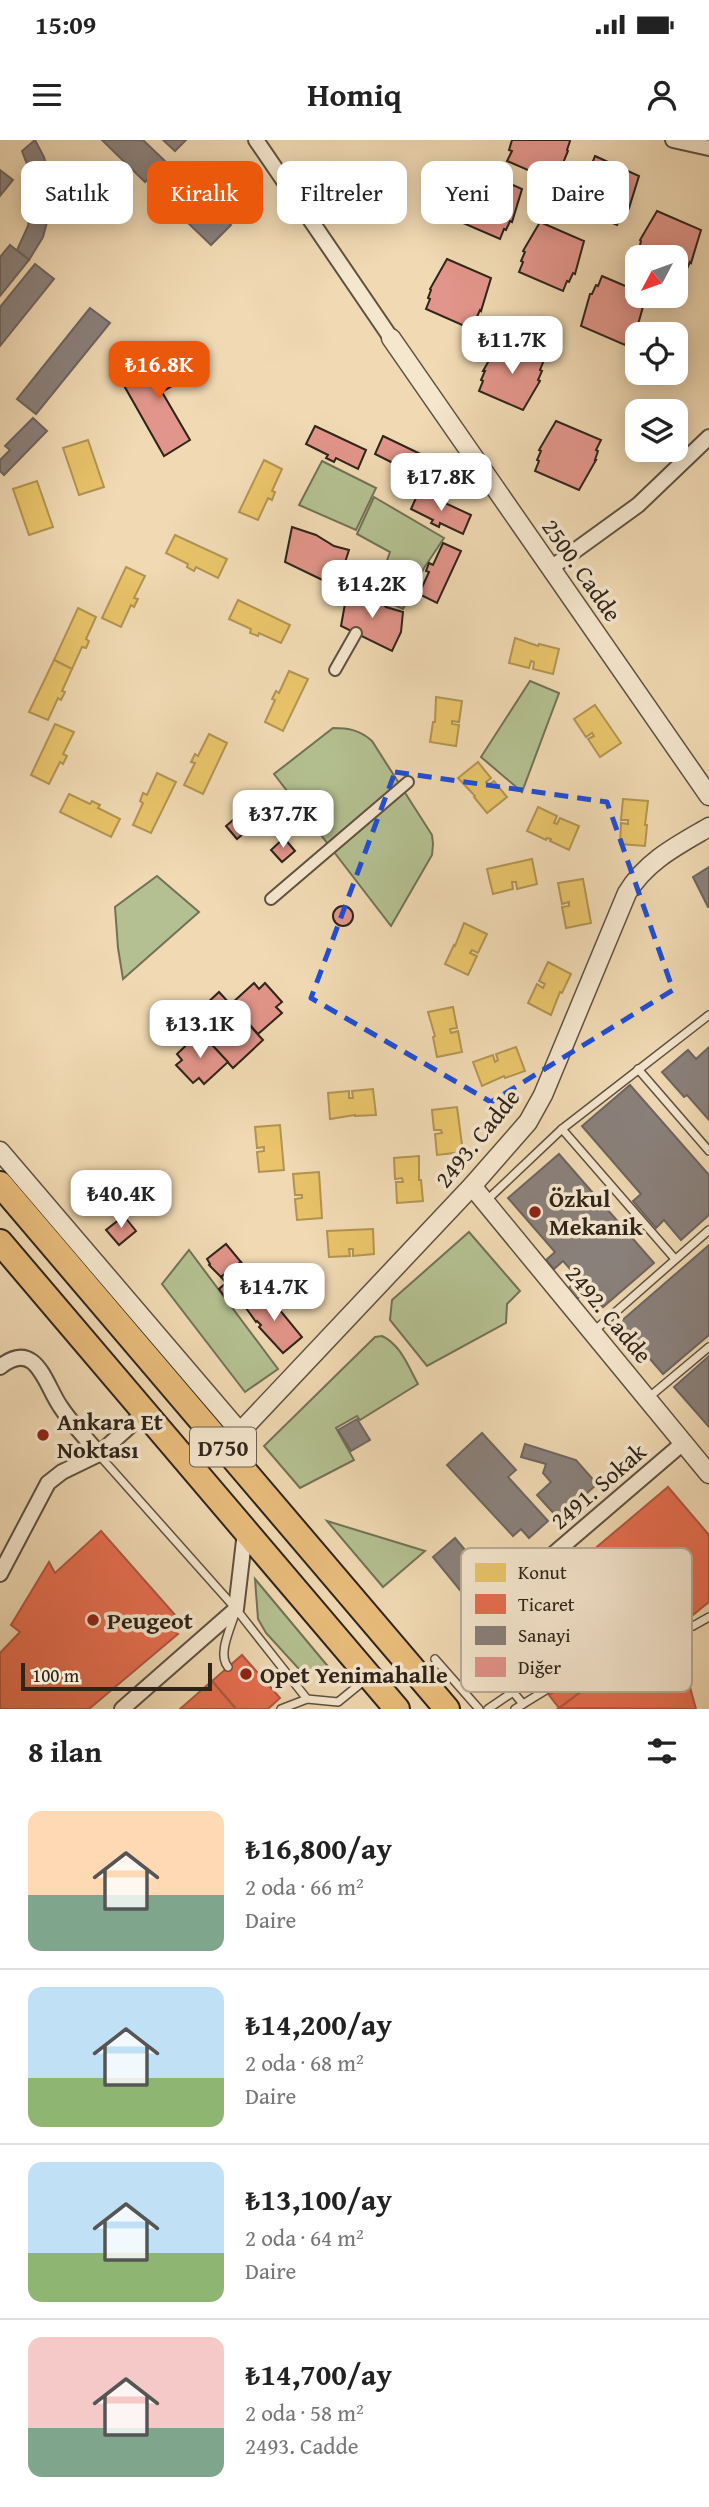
<!DOCTYPE html>
<html lang="tr">
<head>
<meta charset="utf-8">
<style>
  body { margin:0; font-family:"Gentium Book Plus",serif; background:#f2f2f2; color:#222; height:100vh; display:flex; flex-direction:column; font-size:26px; white-space:nowrap }
  * { box-sizing:border-box; margin:0 }
  p { font-size:23px; color:#767676 }
  .icon { flex:none; width:38px; height:38px; fill:none; stroke:currentColor; stroke-width:2; stroke-linecap:round; stroke-linejoin:round }
  .map { position:relative; height:1569px; overflow:hidden }
  .side { display:flex; flex-direction:column; background:#fff; flex:1 }
  .side>* { flex:none }
  .banner { position:absolute; left:21px; top:21px; width:668px; height:63px; display:flex; gap:14px }
  .needle { width:46px; rotate:229deg }
  .controls { position:absolute; left:625px; top:105px; display:grid; gap:14px }
  .controls a { display:grid; place-items:center; width:63px; height:63px; border-radius:14px; background:#fff; box-shadow:0 4px 18px #0003; font-size:35px }
  .scale { position:absolute; left:21px; bottom:18px; width:191px; box-sizing:border-box; padding-left:7px; border:4px solid #2e241a; border-top:0; font-size:19px; line-height:24px; white-space:nowrap; color:#2e241a; -webkit-text-stroke:5px #f5e6ce; paint-order:stroke }
  .price { position:absolute; translate:-50% -60px; padding:0 16px; border-radius:14px; background:#fff; color:#222; font-size:23px; line-height:46px; filter:drop-shadow(0 2px 4px #0008) }
  .price::after { content:''; position:absolute; left:50%; top:42px; width:21px; height:16px; margin-left:-10px; background:inherit; clip-path:polygon(0 0,100% 0,50% 100%) }
  .price.active { background:#ea580c; color:#fff }
  ul { padding:0; list-style:none }
  li { display:flex; align-items:center; gap:21px; height:175px; padding:0 28px }
  li+li { border-top:2px solid #e0e0e0 }
  li span { display:grid; place-items:center; flex:none; width:196px; height:140px; border-radius:14px; color:#555 }
  li>.icon { margin-inline-start:auto }
  span .icon { width:84px; height:84px; fill:#fffc; stroke-width:1 }
  li b { font-size:30px }
  h2 { display:flex; justify-content:space-between; align-items:center; height:84px; padding:0 28px; font-size:30px }
  .tag { padding:0 24px; border-radius:14px; background:#fff; box-shadow:0 4px 18px #0003; font-size:24px; line-height:63px }
  .tag.active { background:#ea580c; color:#fff }
  .status { display:flex; justify-content:space-between; align-items:center; height:49px; padding:0 35px; background:#fff; direction:ltr }
  .status svg { height:19px; fill:currentColor }
  header { display:flex; justify-content:space-between; align-items:center; height:91px; padding:0 28px; background:#fff; font-size:32px; font-weight:700 }
  .map>svg:first-child { display:block }
  .green { fill:#b4c091; stroke:#717256; stroke-width:2 }
  .homes { fill:#e9c46a; stroke:#b19452; stroke-width:2 }
  .shops { fill:#e76f51; stroke:#b05840; stroke-width:2 }
  .industry { fill:#8a817c; stroke:#6e655f; stroke-width:2 }
  .building { fill:#e2958a; stroke:#2e241a; stroke-width:2 }
  .lines { fill:none; stroke-linecap:round; stroke-linejoin:round }
  .service-casing { stroke:#5e5140; stroke-width:10 }
  .pedestrian-casing { stroke:#5e5140; stroke-width:14 }
  .minor-casing { stroke:#5e5140; stroke-width:18 }
  .tertiary-casing { stroke:#5e5140; stroke-width:21 }
  .trunk-casing { stroke:#2e241a; stroke-width:28 }
  .service { stroke:#f5e6ce; stroke-width:7 }
  .pedestrian { stroke:#f5e6ce; stroke-width:10 }
  .minor { stroke:#f5e6ce; stroke-width:14 }
  .tertiary { stroke:#f5e6ce; stroke-width:18 }
  .trunk { stroke:#e8bc7a; stroke-width:24 }
  .marked { fill:none; stroke:#1d4ed8; stroke-width:5; stroke-dasharray:14 9; stroke-linejoin:round }
  .poi-dot { fill:#8f2418; stroke:#f5e6ce; stroke-width:2.5 }
  .labels { text-anchor:middle; dominant-baseline:central; stroke-width:7; stroke-linejoin:round; paint-order:stroke }
  .shield { fill:#f5e6ce; stroke:#6a5e50; stroke-width:2 }
  .shield-label { font-size:23px; font-weight:bold; fill:#2e241a }
  .street-label { font-size:24px; fill:#2e241a; stroke:#f5e6ce }
  .poi-label { font-size:24px; font-weight:bold; fill:#2e241a; stroke:#f5e6ce; text-anchor:start }
  .key { fill:#f5e6ce; stroke:#b9ac98; stroke-width:2 }
  .key-label { font-size:19px; fill:#2e241a }
</style>
</head>
<body>
<div class="status"><b>15:09</b><svg viewBox="0 0 49 12"><path d="M0 12V9h3v3zM5 12V6h3v6zM10 12V3h3v9zM15 12V0h3v12zM26 1h20v11H26zM47 4h2v5h-2z"/></svg></div>
<header><svg class="icon" aria-label="menu" viewBox="0 0 24 24"><path d="M4 6h16M4 12h16M4 18h16"/></svg>Homiq<svg class="icon" aria-label="person" viewBox="0 0 24 24"><circle cx="12" cy="8" r="4"/><path d="M4 21q1-7 8-7t8 7"/></svg></header>
<div class="map">
<svg width="709" height="1569" viewBox="0 0 709 1569">
  <rect width="100%" height="100%" fill="#f0d9b3"/>
  <filter id="stains"><feTurbulence type="fractalNoise" baseFrequency=".00286" numOctaves="4"/><feColorMatrix values="0 0 0 0 .2 0 0 0 0 .09 0 0 0 0 .02 0 0 0 .5 -.17"/></filter>
  <radialGradient id="worn" r=".72"><stop offset=".6" stop-color="#630" stop-opacity="0"/><stop offset="1" stop-color="#630" stop-opacity=".3"/></radialGradient>
  <!-- green -->
  <g class="green">
    <path d="M322,321L376,348L356,390L299,365Z"/>
    <path d="M374,357L444,398L424,428L403,469L374,456L390,412L357,394Z"/>
    <path d="M530,541L559,553L522,652L481,617Z"/>
    <path d="M333,588C348,588 360,590 372,601L432,695L433,704L432,715L391,786L274,634Z"/>
    <path d="M157,736L199,772L123,839L118,808L115,767Z"/>
    <path d="M469,1092L520,1151L507,1164L506,1183L427,1226L390,1180L392,1160Z"/>
    <path d="M189,1110L278,1229L245,1252L162,1144Z"/>
    <path d="M382,1196C401,1205 408,1226 418,1244L360,1280L357,1276L336,1288L354,1320L300,1348L264,1306L375,1197Z"/>
    <path d="M327,1381L425,1411L383,1447Z"/>
    <path d="M255,1439L331,1530L308,1532L298,1528L266,1493L258,1479Z"/>
  </g>
  <!-- homes -->
  <g class="homes">
    <path d="M88,300L104,347L79,355L63,308Z"/>
    <path d="M264,320L282,329L272,351L275,352L272,360L268,358L258,380L239,372Z"/>
    <path d="M37,341L53,387L29,395L13,349Z"/>
    <path d="M175,395L227,419L218,438L196,427L194,431L187,427L188,424L166,413Z"/>
    <path d="M126,427L145,436L134,458L138,459L134,467L131,465L121,487L102,478Z"/>
    <path d="M238,460L290,485L281,503L259,493L258,496L250,493L251,489L229,479Z"/>
    <path d="M78,468L96,477L86,499L89,501L86,508L82,507L72,529L54,520Z"/>
    <path d="M515,498L538,506L539,504L559,509L553,534L533,529L534,522L531,521L529,528L509,523Z"/>
    <path d="M54,520L72,529L62,551L65,552L61,560L58,558L48,580L29,572Z"/>
    <path d="M289,531L308,539L283,591L265,582L275,560L272,559L276,551L279,553Z"/>
    <path d="M436,557L462,561L459,582L452,581V584L459,585L456,606L430,602L433,582H435Z"/>
    <path d="M595,565L621,603L600,617L588,599L594,596L592,593L586,597L574,579Z"/>
    <path d="M55,584L74,592L63,614L67,616L63,624L60,622L49,644L31,635Z"/>
    <path d="M209,594L227,603L203,654L184,645L195,623L191,622L195,614L198,616Z"/>
    <path d="M478,622L491,638L486,642L488,645L494,641L507,657L487,673L474,657L475,656L458,638Z"/>
    <path d="M157,633L176,642L151,693L133,685L143,663L140,661L143,653L147,655Z"/>
    <path d="M69,654L90,664L92,661L100,665L98,668L120,679L111,697L60,672Z"/>
    <path d="M623,659L648,661L645,685H647L645,706L620,704L621,683L628,684V680H621Z"/>
    <path d="M538,667L557,676L554,683L557,684L560,678L579,686L569,710L550,701L551,699L547,698L546,700L527,691Z"/>
    <path d="M532,719L537,744L517,749L516,742H512L513,749L493,754L487,729Z"/>
    <path d="M583,739L591,783L566,788L562,767L569,766V762L562,764L558,743Z"/>
    <path d="M464,783L487,794L478,813L472,810L470,813L477,816L468,835L445,824L454,805L455,806Z"/>
    <path d="M548,822L571,834L562,853L560,852L551,875L528,863L537,844L543,848L545,844L539,841Z"/>
    <path d="M453,867L457,888L450,889L451,893L458,891L462,912L437,917L433,897L435,896L428,872Z"/>
    <path d="M516,907L525,931L505,938L504,936L482,946L473,922L493,915L495,922L498,920L496,914Z"/>
    <path d="M373,949L376,975L355,976V975L330,979L328,953L349,951V958H353L352,951Z"/>
    <path d="M457,967L463,1012L437,1015L435,994L442,993L441,990H434L432,970Z"/>
    <path d="M280,985L284,1030L259,1032L257,1012L264,1011V1007L257,1008L255,987Z"/>
    <path d="M419,1016V1040H421L423,1061L397,1063L396,1042H403L402,1038L395,1039L394,1018Z"/>
    <path d="M319,1032L322,1078L297,1080L295,1059L302,1058V1055H295L293,1034Z"/>
    <path d="M373,1089L374,1114L353,1116V1109H349L350,1116L329,1117L327,1091Z"/>
  </g>
  <!-- shops -->
  <g class="shops">
    <path d="M668,1347L709,1395V1462L683,1483L650,1491L636,1473L621,1477L550,1538L529,1530L513,1514L504,1485Z"/>
    <path d="M101,1391L176,1476L168,1485L178,1494L89,1569H0V1513L20,1492L11,1485L49,1422L55,1433Z"/>
    <path d="M242,1515L280,1558L268,1569H236L212,1541Z"/>
    <path d="M682,1518L696,1569L559,1568L594,1542Z"/>
    <path d="M601,1526L605,1539L594,1542L559,1568L549,1555Z"/>
    <path d="M212,1541L236,1569H180Z"/>
  </g>
  <!-- industry -->
  <g class="industry">
    <path d="M35,0L44,17L51,43L50,71L43,97L29,120L17,110L28,86L33,59L30,32L22,11Z"/>
    <path d="M102,0H143L165,21L145,42Z"/>
    <path d="M163,0H186L175,11Z"/>
    <path d="M0,30L13,40L0,56Z"/>
    <path d="M179,34L231,85L211,105L159,55Z"/>
    <path d="M10,105L29,120L0,156V117Z"/>
    <path d="M35,124L54,139L0,206V167Z"/>
    <path d="M90,168L110,183L36,274L17,259Z"/>
    <path d="M33,278L47,291L4,335L0,331V320L10,310L5,306Z"/>
    <path d="M709,727V767H708L693,737Z"/>
    <path d="M709,907V980L687,955L684,957L662,932L688,910L696,919Z"/>
    <path d="M630,945L709,1035V1075L681,1100L664,1080L656,1088L633,1061L641,1054L582,986Z"/>
    <path d="M559,1014L654,1123L603,1167L588,1150L573,1162L564,1152L579,1139L563,1121L554,1129L546,1120L555,1112L508,1058Z"/>
    <path d="M709,1105V1195L663,1234L619,1183Z"/>
    <path d="M709,1216V1287L674,1247Z"/>
    <path d="M357,1279L370,1300L351,1311L338,1290Z"/>
    <path d="M482,1293L516,1330L508,1337L548,1381L529,1398L521,1389L513,1396L447,1325Z"/>
    <path d="M525,1304L576,1320L597,1344L559,1379L537,1355L551,1342L543,1333L546,1324L521,1317Z"/>
    <path d="M455,1398L505,1458L482,1477L433,1417Z"/>
  </g>
  <!-- building -->
  <g class="building">
    <path d="M569,0L570,1L567,10L568,11L563,23L561,22L558,31L555,30L551,40L507,21L512,11L509,10L512,0Z"/>
    <path d="M595,16L639,36L629,68L628,67L624,76L622,75L617,85L574,66L583,34H585L588,25L591,26Z"/>
    <path d="M478,30L522,49L512,82L510,81L506,90L504,89L500,99L456,80L466,48H467L471,39L473,40Z"/>
    <path d="M657,71L701,90L691,123L690,122L686,131L684,130L679,140L676,138V117H637L641,101L640,100Z"/>
    <path d="M540,82L584,101L575,134L573,133L569,142L567,141L563,151L519,132L523,122L521,121L525,112L523,111Z"/>
    <path d="M447,119L491,138L481,171L480,170L476,179L474,178L469,188L426,169L430,159L428,158L431,150L430,149Z"/>
    <path d="M602,136L637,151V156H646L637,188L635,187L631,196L629,195L625,205L581,186L590,154H592L596,145L598,146Z"/>
    <path d="M500,201L544,220L540,230L542,231L538,240L540,241L523,270L479,251L483,241L481,240L485,231H483Z"/>
    <path d="M174,212L189,236L162,252L190,300L164,316L122,242Z"/>
    <path d="M556,281L601,300L596,310L598,311L595,320H596L579,350L535,331L539,321L537,320L541,311L539,310Z"/>
    <path d="M315,286L366,310L358,329L336,318L334,322L326,318L328,315L306,304Z"/>
    <path d="M383,296L435,321L426,339L404,328L403,332L395,328L397,325L375,314Z"/>
    <path d="M419,351L471,375L463,394L440,383L439,387L431,383L433,380L411,369Z"/>
    <path d="M292,387L316,395L334,406L349,410L337,447L285,422Z"/>
    <path d="M443,403L461,411L437,463L419,454L429,432L426,431L429,423L433,425Z"/>
    <path d="M348,447L365,456L378,459L386,467L403,472L401,492L392,511L341,486Z"/>
    <path d="M239,675L250,688L237,699L226,686Z"/>
    <path d="M284,698L295,711L282,722L271,710Z"/>
    <circle cx="343" cy="776" r="10"/>
    <path d="M254,843L259,849L265,843L282,862L276,867L282,873L258,894L231,864Z"/>
    <path d="M219,852L263,900L233,928L189,880Z"/>
    <path d="M200,892L228,922L204,944L199,938L193,943L176,925L182,920L177,914Z"/>
    <path d="M124,1076L136,1091L119,1105L106,1090Z"/>
    <path d="M226,1104L241,1122L221,1137L209,1125L210,1124L207,1119Z"/>
    <path d="M241,1122L265,1152L246,1168L242,1162L234,1168L228,1160L230,1158L227,1155L225,1157L219,1149L226,1143L221,1137Z"/>
    <path d="M265,1152L302,1197L283,1213L259,1187L261,1185L257,1181L256,1182L246,1168Z"/>
  </g>
  <g class="lines">
    <defs>
      <g id="service">
        <path d="M638,929L709,1011"/>
        <path d="M562,989L675,1119"/>
        <path d="M486,1061L562,989L709,875"/>
        <path d="M594,1191L709,1090"/>
        <path d="M648,1258L709,1207"/>
        <path d="M99,1315L236,1469L307,1559L338,1562L365,1540"/>
        <path d="M475,1506L523,1564"/>
        <path d="M435,1519L479,1569"/>
        <path d="M228,1527C217,1514 231,1488 235,1473"/>
        <path d="M281,1569L307,1559"/>
        <path d="M488,1569L513,1552"/>
        <path d="M515,1569L593,1521L693,1486L709,1477"/>
      </g>
      <g id="pedestrian">
        <path d="M335,530L356,493"/>
        <path d="M271,759L408,642"/>
      </g>
      <g id="minor">
        <path d="M256,0L391,198"/>
        <path d="M673,0L709,8"/>
        <path d="M551,428L638,365L709,297"/>
        <path d="M0,1227C36,1198 45,1244 60,1266C71,1283 86,1298 99,1314"/>
        <path d="M543,1423L683,1303"/>
        <path d="M0,1434L48,1343L62,1332L99,1314L144,1273"/>
        <path d="M122,1569L236,1469L245,1392"/>
      </g>
      <g id="tertiary">
        <path d="M391,198L709,656"/>
        <path d="M0,1011L240,1292"/>
        <path d="M472,1046L709,1334"/>
        <path d="M225,1308L472,1046L528,982L543,955L627,753C646,721 678,705 709,687"/>
      </g>
      <g id="trunk">
        <path d="M0,1044L447,1569"/>
        <path d="M0,1102L397,1569"/>
      </g>
    </defs>
    <!-- service casing -->
    <use href="#service" class="service-casing"/>
    <!-- pedestrian casing -->
    <use href="#pedestrian" class="pedestrian-casing"/>
    <!-- minor casing -->
    <use href="#minor" class="minor-casing"/>
    <!-- tertiary casing -->
    <use href="#tertiary" class="tertiary-casing"/>
    <!-- trunk casing -->
    <use href="#trunk" class="trunk-casing"/>
    <!-- service -->
    <use href="#service" class="service"/>
    <!-- pedestrian -->
    <use href="#pedestrian" class="pedestrian"/>
    <!-- minor -->
    <use href="#minor" class="minor"/>
    <!-- tertiary -->
    <use href="#tertiary" class="tertiary"/>
    <!-- trunk -->
    <use href="#trunk" class="trunk"/>
  </g>
  <!-- marked area -->
  <path class="marked" d="M395,632L607,662L673,850L491,962L311,858Z"/>
  <!-- markers -->
  <g class="poi-dot">
    <circle cx="535" cy="1072" r="7"/>
    <circle cx="43" cy="1295" r="7"/>
    <circle cx="93" cy="1480" r="7"/>
    <circle cx="246" cy="1534" r="7"/>
  </g>
  <g class="labels">
    <!-- shield labels -->
    <rect class="shield" x="190" y="1287.5" width="66" height="39" rx="5"/>
    <g class="shield-label">
      <text x="223" y="1307">D750</text>
    </g>
    <!-- street labels -->
    <g class="street-label">
      <text transform="translate(582 430) rotate(55)">2500. Cadde</text>
      <text transform="translate(477 998) rotate(-51)">2493. Cadde</text>
      <text transform="translate(609 1174) rotate(50)">2492. Cadde</text>
      <text transform="translate(598 1346) rotate(-41)">2491. Sokak</text>
    </g>
    <!-- poi labels -->
    <g class="poi-label">
      <text x="549" y="1058">Özkul<tspan x="549" dy="28">Mekanik</tspan></text>
      <text x="57" y="1281">Ankara Et<tspan x="57" dy="28">Noktası</tspan></text>
      <text x="107" y="1480">Peugeot</text>
      <text x="260" y="1534">Opet Yenimahalle</text>
    </g>
  </g>
  <!-- legend -->
  <rect x="461" y="1408" width="231" height="144" rx="10" class="key"/>
  <rect x="475" y="1423" width="31" height="19" fill="#e9c46a"/>
  <rect x="475" y="1454" width="31" height="20" fill="#e76f51"/>
  <rect x="475" y="1486" width="31" height="19" fill="#8a817c"/>
  <rect x="475" y="1517" width="31" height="20" fill="#e2958a"/>
  <g class="key-label">
    <text x="518" y="1439">Konut</text>
    <text x="518" y="1471">Ticaret</text>
    <text x="518" y="1502">Sanayi</text>
    <text x="518" y="1534">Diğer</text>
  </g>
  <rect width="100%" height="100%" filter="url(#stains)"/>
  <rect width="100%" height="100%" fill="url(#worn)"/>
</svg>
<div class="controls">
<a><svg class="needle" viewBox="-14 -14 28 28"><path d="M0-13l5 13h-10z" fill="#e53935"/><path d="M0 13l5-13h-10z" fill="#767676"/></svg></a>
<a><svg class="icon" aria-label="locate" viewBox="0 0 24 24"><circle cx="12" cy="12" r="6"/><path d="M12 2v4M12 18v4M2 12h4M18 12h4"/></svg></a>
<a><svg class="icon" aria-label="layers" viewBox="0 0 24 24"><path d="M12 4l9 5-9 5-9-5zM3 14l9 5 9-5"/></svg></a>
</div>
<div class="scale">100 m</div>
<b class="price" style="left:512px;top:236px">₺11.7K</b>
<b class="price active" style="left:159px;top:261px">₺16.8K</b>
<b class="price" style="left:441px;top:373px">₺17.8K</b>
<b class="price" style="left:372px;top:480px">₺14.2K</b>
<b class="price" style="left:283px;top:710px">₺37.7K</b>
<b class="price" style="left:200px;top:920px">₺13.1K</b>
<b class="price" style="left:121px;top:1090px">₺40.4K</b>
<b class="price" style="left:274px;top:1183px">₺14.7K</b>
<div class="banner">
<a class="tag">Satılık</a>
<a class="tag active">Kiralık</a>
<a class="tag">Filtreler</a>
<a class="tag">Yeni</a>
<a class="tag">Daire</a>
</div>
</div>
<section class="side">
<h2>8 ilan<svg class="icon" aria-label="filters" viewBox="0 0 24 24"><path d="M4 7h16M4 17h16"/><circle cx="9" cy="7" r="2"/><circle cx="15" cy="17" r="2"/></svg></h2>
<ul>
<li><span style="background:linear-gradient(#ffd9b3 60%,#7fa58c 0)"><svg class="icon" aria-label="home" viewBox="0 0 24 24"><path d="M3 11l9-7 9 7M6 9v11h12V9"/></svg></span><div><b>₺16,800/ay</b><p>2 oda · 66 m²</p><p>Daire</p></div></li>
<li><span style="background:linear-gradient(#bfe0f5 65%,#8fb573 0)"><svg class="icon" aria-label="home" viewBox="0 0 24 24"><path d="M3 11l9-7 9 7M6 9v11h12V9"/></svg></span><div><b>₺14,200/ay</b><p>2 oda · 68 m²</p><p>Daire</p></div></li>
<li><span style="background:linear-gradient(#bfe0f5 65%,#8fb573 0)"><svg class="icon" aria-label="home" viewBox="0 0 24 24"><path d="M3 11l9-7 9 7M6 9v11h12V9"/></svg></span><div><b>₺13,100/ay</b><p>2 oda · 64 m²</p><p>Daire</p></div></li>
<li><span style="background:linear-gradient(#f6c9c9 65%,#7fa58c 0)"><svg class="icon" aria-label="home" viewBox="0 0 24 24"><path d="M3 11l9-7 9 7M6 9v11h12V9"/></svg></span><div><b>₺14,700/ay</b><p>2 oda · 58 m²</p><p>2493. Cadde</p></div></li>
</ul>
</section>
</body>
</html>
